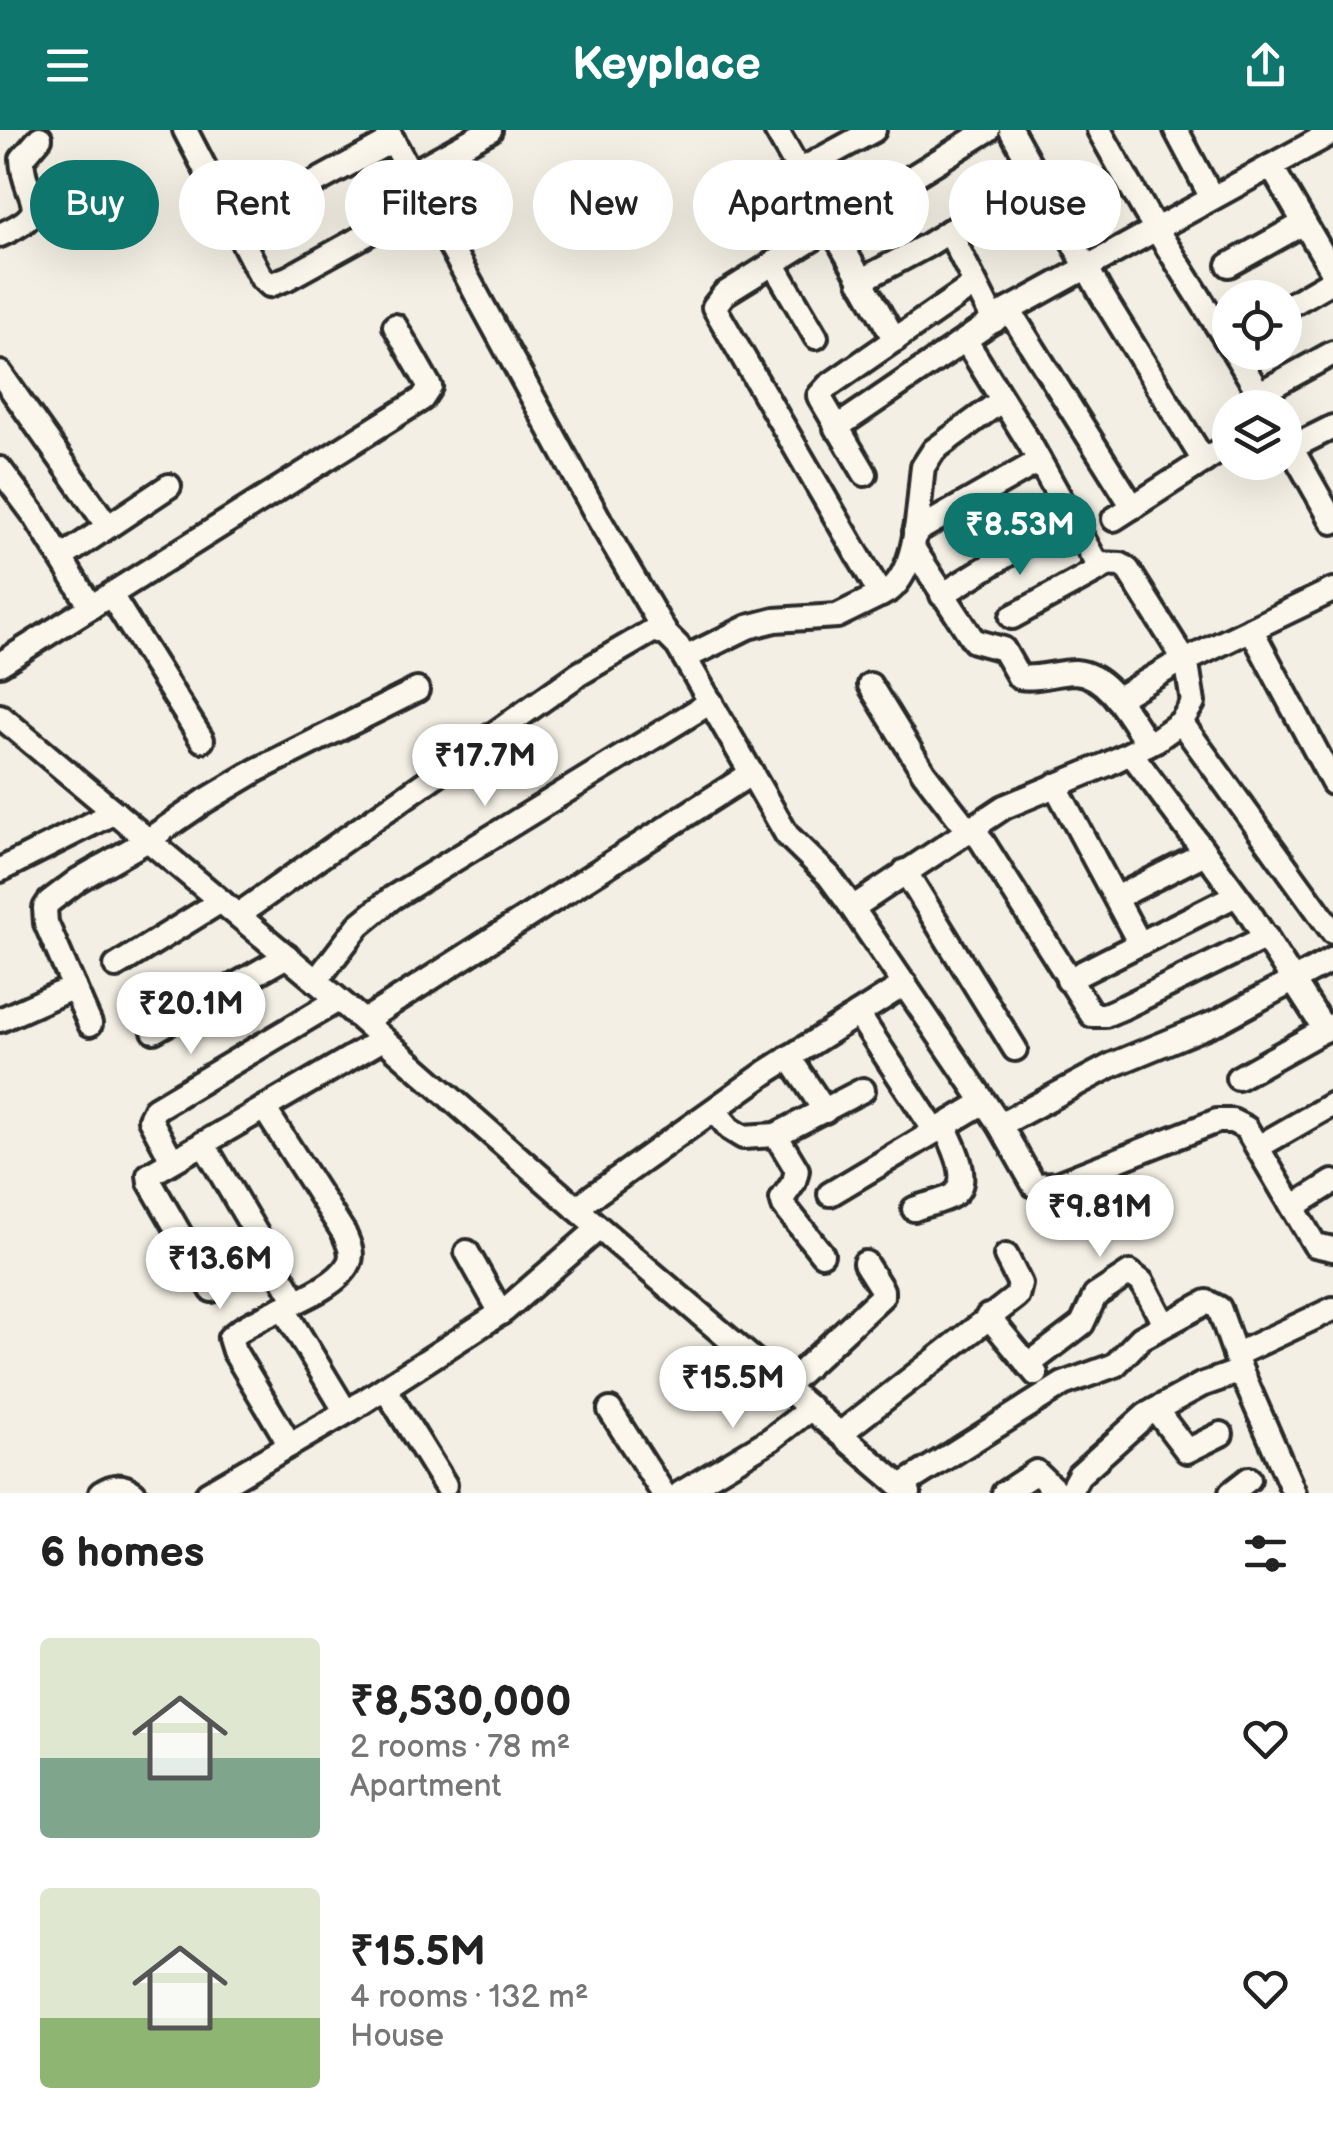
<!DOCTYPE html>
<html lang="en">
<head>
<meta charset="utf-8">
<style>
  body { margin:0; font-family:"Balsamiq Sans",sans-serif; background:#f2f2f2; color:#222; height:100vh; display:flex; flex-direction:column; font-size:38px; white-space:nowrap }
  * { box-sizing:border-box; margin:0 }
  p { font-size:32px; color:#767676 }
  .icon { flex:none; width:55px; height:55px; fill:none; stroke:currentColor; stroke-width:2; stroke-linecap:round; stroke-linejoin:round }
  .map { position:relative; height:1363px; overflow:hidden }
  .panel { display:flex; flex-direction:column; background:#fff; flex:1 }
  .panel>* { flex:none }
  .banner { position:absolute; left:30px; top:30px; width:1275px; height:90px; display:flex; gap:20px }
  .controls { position:absolute; left:1212px; top:150px; display:grid; gap:20px }
  .controls a { display:grid; place-items:center; width:90px; height:90px; border-radius:50%; background:#fff; box-shadow:0 10px 40px #0002; font-size:50px }
  .price { position:absolute; translate:-50% -85px; padding:0 22px; border-radius:35px; background:#fff; color:#222; font-size:32px; line-height:65px; filter:drop-shadow(0 2px 5px #0008) }
  .price::after { content:''; position:absolute; left:50%; top:60px; width:30px; height:22px; margin-left:-15px; background:inherit; clip-path:polygon(0 0,100% 0,50% 100%) }
  .price.active { background:#0f766e; color:#fff }
  ul { padding:0; list-style:none }
  li { display:flex; align-items:center; gap:30px; height:250px; padding:0 40px }
  li span { display:grid; place-items:center; flex:none; width:280px; height:200px; border-radius:10px; color:#555 }
  li>.icon { margin-inline-start:auto }
  span .icon { width:120px; height:120px; fill:#fffc; stroke-width:1 }
  li b { font-size:42px }
  h2 { display:flex; justify-content:space-between; align-items:center; height:120px; padding:0 40px; font-size:42px }
  .tag { padding:0 35px; border-radius:45px; background:#fff; box-shadow:0 10px 40px #0002; font-size:35px; line-height:90px }
  .tag.active { background:#0f766e; color:#fff }
  header { display:flex; justify-content:space-between; align-items:center; height:130px; padding:0 40px; background:#0f766e; color:#fff; font-size:45px; font-weight:800 }
  .map>svg:first-child { display:block }
  .lines { fill:none; stroke-linecap:round; stroke-linejoin:round }
  .minor-casing { stroke:#2b2b2b; stroke-width:30 }
  .minor { stroke:#fbf7ec; stroke-width:22 }
</style>
</head>
<body>
<header><svg class="icon" aria-label="menu" viewBox="0 0 24 24"><path d="M4 6h16M4 12h16M4 18h16"/></svg>Keyplace<svg class="icon" aria-label="share" viewBox="0 0 24 24"><path d="M12 15V3M7 8l5-5 5 5M5 13v7h14v-7"/></svg></header>
<div class="map">
<svg width="1333" height="1363" viewBox="0 0 1333 1363">
  <rect width="100%" height="100%" fill="#f3efe4"/>
  <filter id="ink" filterUnits="userSpaceOnUse"><feTurbulence type="fractalNoise" baseFrequency=".01" numOctaves="2"/><feDisplacementMap in="SourceGraphic" scale="20" xChannelSelector="R" yChannelSelector="G"/><feConvolveMatrix kernelMatrix="1 2 1 2 8 2 1 2 1" color-interpolation-filters="sRGB"/></filter>
  <g filter="url(#ink)">
    <g class="lines">
      <defs>
        <g id="minor">
          <path d="M185,0L261,147L270,155L288,148L427,71"/>
          <path d="M387,0L600,391L666,504"/>
          <path d="M776,0L895,210"/>
          <path d="M1011,0L1102,165L1204,331"/>
          <path d="M1099,0L1146,83L1230,216"/>
          <path d="M1176,0L1212,68"/>
          <path d="M1271,36L1333,142"/>
          <path d="M412,43L490,0"/>
          <path d="M730,73L799,41L874,0"/>
          <path d="M235,96L393,10"/>
          <path d="M949,101L994,191"/>
          <path d="M0,105C58,79 24,74 22,29L40,8"/>
          <path d="M773,133L816,207"/>
          <path d="M1229,135L1304,93"/>
          <path d="M860,151L926,116L1036,47"/>
          <path d="M1285,178L1333,150"/>
          <path d="M1009,180L1133,377"/>
          <path d="M966,211L1030,314L1093,427L1099,434L1121,435L1128,440L1187,534"/>
          <path d="M1234,222L1268,278"/>
          <path d="M0,243L107,395"/>
          <path d="M1260,263L1333,223"/>
          <path d="M836,298L1009,180L1333,2"/>
          <path d="M1285,307L1333,392"/>
          <path d="M1291,318L1333,297"/>
          <path d="M0,339L35,386L91,477"/>
          <path d="M865,344L819,266L828,256L975,154"/>
          <path d="M1114,389L1230,314"/>
          <path d="M915,402L1039,331"/>
          <path d="M913,418L974,511L1003,519L1019,547C1038,550 1056,542 1075,542C1109,544 1131,590 1148,614"/>
          <path d="M61,428L169,356"/>
          <path d="M111,465L202,610"/>
          <path d="M881,465L714,177L724,164L988,0"/>
          <path d="M942,465L1070,386"/>
          <path d="M1012,487L1105,436"/>
          <path d="M1251,499L1333,653"/>
          <path d="M685,528L748,497L775,490L837,486L890,460C919,436 918,373 923,337L934,320L1002,270"/>
          <path d="M0,534L422,269L430,257L395,196"/>
          <path d="M870,555L924,643L968,700"/>
          <path d="M1117,569L1184,529"/>
          <path d="M0,586L346,876L576,1078L909,1363"/>
          <path d="M1181,592L1333,802"/>
          <path d="M1131,623L1247,779L1325,900"/>
          <path d="M1055,655L1140,814"/>
          <path d="M973,697L1092,885H1105L1124,877L1266,807"/>
          <path d="M0,740L115,682"/>
          <path d="M905,741L1015,919"/>
          <path d="M1116,768L1205,723"/>
          <path d="M851,776L1000,995L1034,1055L1057,1054L1217,991H1232L1246,998L1315,1115L1333,1119"/>
          <path d="M238,785L579,544L654,500L666,504L678,516L787,705L829,746L851,776L857,775L1004,677L1108,634L1156,610L1181,592L1193,573L1187,534L1189,529L1333,460"/>
          <path d="M116,836L221,771"/>
          <path d="M1068,850L1236,765"/>
          <path d="M316,851L359,795L392,768L711,572"/>
          <path d="M858,884L935,1001"/>
          <path d="M0,890L74,857"/>
          <path d="M364,891L752,643"/>
          <path d="M90,894L46,793L45,778L49,772L78,750L148,710L205,671L257,640L417,560"/>
          <path d="M154,901L287,826"/>
          <path d="M789,927L825,981"/>
          <path d="M1238,948L1333,895"/>
          <path d="M264,978L344,1103C348,1113 354,1123 349,1133C334,1165 256,1183 230,1208L234,1221L290,1315"/>
          <path d="M715,981L730,999L743,1007L776,1005L863,960"/>
          <path d="M1000,995L1112,935L1219,891L1333,829"/>
          <path d="M776,1005L797,1040L794,1052L782,1069L784,1076L822,1124"/>
          <path d="M203,1013L296,1171"/>
          <path d="M1258,1017L1333,974"/>
          <path d="M172,1030L150,989L155,979L338,870"/>
          <path d="M830,1064L984,972"/>
          <path d="M1293,1077L1333,1052"/>
          <path d="M576,1078L768,941L905,854"/>
          <path d="M914,1079C926,1074 943,1072 953,1065C973,1051 952,1012 944,996"/>
          <path d="M467,1122L501,1183"/>
          <path d="M212,1160L150,1052L149,1045L383,909"/>
          <path d="M283,1178L346,1282"/>
          <path d="M988,1186L1036,1244"/>
          <path d="M1235,1225L1333,1179"/>
          <path d="M1028,1235L1082,1194L1095,1166L1130,1143L1142,1152L1164,1194"/>
          <path d="M786,1256L882,1166V1160L865,1133"/>
          <path d="M385,1258L445,1355"/>
          <path d="M610,1280L663,1363"/>
          <path d="M1156,1280L1187,1321L1221,1304"/>
          <path d="M841,1303L1017,1166L1020,1154L1006,1126"/>
          <path d="M901,1356L1063,1254L1115,1235L1141,1208L1207,1172L1219,1178L1241,1241L1294,1363"/>
          <path d="M101,1363C113,1355 122,1354 134,1363"/>
          <path d="M208,1363L352,1279L505,1180L599,1098"/>
          <path d="M681,1363L771,1309L811,1278"/>
          <path d="M1004,1363L1036,1342L1058,1363"/>
          <path d="M1069,1363L1079,1345L1146,1285L1201,1255L1241,1241"/>
          <path d="M1231,1363L1249,1349"/>
        </g>
      </defs>
      <!-- minor casing -->
      <use href="#minor" class="minor-casing"/>
      <!-- minor -->
      <use href="#minor" class="minor"/>
    </g>
  </g>
</svg>
<div class="controls">
<a><svg class="icon" aria-label="locate" viewBox="0 0 24 24"><circle cx="12" cy="12" r="6"/><path d="M12 2v4M12 18v4M2 12h4M18 12h4"/></svg></a>
<a><svg class="icon" aria-label="layers" viewBox="0 0 24 24"><path d="M12 4l9 5-9 5-9-5zM3 14l9 5 9-5"/></svg></a>
</div>
<b class="price active" style="left:1020px;top:448px">₹8.53M</b>
<b class="price" style="left:485px;top:679px">₹17.7M</b>
<b class="price" style="left:191px;top:927px">₹20.1M</b>
<b class="price" style="left:1100px;top:1130px">₹9.81M</b>
<b class="price" style="left:220px;top:1182px">₹13.6M</b>
<b class="price" style="left:733px;top:1301px">₹15.5M</b>
<div class="banner">
<a class="tag active">Buy</a>
<a class="tag">Rent</a>
<a class="tag">Filters</a>
<a class="tag">New</a>
<a class="tag">Apartment</a>
<a class="tag">House</a>
</div>
</div>
<section class="panel">
<h2>6 homes<svg class="icon" aria-label="filters" viewBox="0 0 24 24"><path d="M4 7h16M4 17h16"/><circle cx="9" cy="7" r="2"/><circle cx="15" cy="17" r="2"/></svg></h2>
<ul>
<li><span style="background:linear-gradient(#dfe7d0 60%,#7fa58c 0)"><svg class="icon" aria-label="home" viewBox="0 0 24 24"><path d="M3 11l9-7 9 7M6 9v11h12V9"/></svg></span><div><b>₹8,530,000</b><p>2 rooms · 78 m²</p><p>Apartment</p></div><svg class="icon" aria-label="heart" viewBox="0 0 24 24"><path d="M12 20l-8-8c-3-5 5-10 8-4 3-6 11-1 8 4z"/></svg></li>
<li><span style="background:linear-gradient(#dfe7d0 65%,#8fb573 0)"><svg class="icon" aria-label="home" viewBox="0 0 24 24"><path d="M3 11l9-7 9 7M6 9v11h12V9"/></svg></span><div><b>₹15.5M</b><p>4 rooms · 132 m²</p><p>House</p></div><svg class="icon" aria-label="heart" viewBox="0 0 24 24"><path d="M12 20l-8-8c-3-5 5-10 8-4 3-6 11-1 8 4z"/></svg></li>
</ul>
</section>
</body>
</html>
